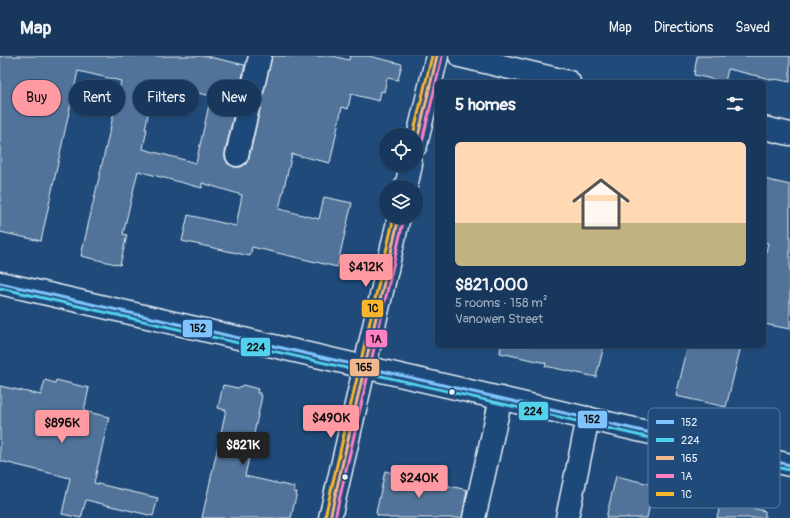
<!DOCTYPE html>
<html lang="en">
<head>
<meta charset="utf-8">
<style>
  body { margin:0; font-family:Pangolin,sans-serif; background:#203f62; color:#f1f3f6; height:100vh; display:flex; flex-direction:column; font-size:15px; white-space:nowrap }
  * { box-sizing:border-box; margin:0 }
  p { font-size:13px; color:#9eacbb }
  .icon { flex:none; width:22px; height:22px; fill:none; stroke:currentColor; stroke-width:2; stroke-linecap:round; stroke-linejoin:round }
  .map { position:relative; flex:1; overflow:hidden }
  .sheet { position:absolute; left:435px; top:24px; width:331px; height:268px; display:flex; flex-direction:column; background:#17385c; border-radius:6px; box-shadow:0 1px 3px #0004,0 0 0 1px #365272 }
  .sheet>* { flex:none }
  .top-card { position:absolute; left:12px; top:24px; width:363px; height:36px; display:flex; gap:8px }
  .buttons { position:absolute; left:379px; top:72px; display:grid; gap:8px }
  .buttons a { display:grid; place-items:center; width:44px; height:44px; border-radius:50%; background:#17385c; box-shadow:0 1px 3px #0004,0 0 0 1px #365272; font-size:20px }
  .price { position:absolute; translate:-50% -34px; padding:0 9px; border-radius:4px; background:#ff9aa2; color:#111; font-size:13px; line-height:26px; filter:drop-shadow(0 1px 2px #0008) }
  .price::after { content:''; position:absolute; left:50%; top:24px; width:12px; height:9px; margin-left:-6px; background:inherit; clip-path:polygon(0 0,100% 0,50% 100%) }
  .price.on { background:#222; color:#fff }
  ul { padding:0; list-style:none }
  li { display:grid; align-content:center; gap:8px; height:212px; padding:0 20px }
  li+li { border-top:1px solid #365272 }
  li span { display:grid; place-items:center; height:124px; border-radius:6px; color:#555 }
  li>.icon { margin-inline-start:auto }
  span .icon { width:72px; height:72px; fill:#fffc; stroke-width:1 }
  li b { font-size:17px }
  h2 { display:flex; justify-content:space-between; align-items:center; height:48px; padding:0 20px; font-size:17px }
  .tag { padding:0 14px; border-radius:18px; background:#17385c; box-shadow:0 1px 3px #0004,0 0 0 1px #365272; font-size:14px; line-height:36px }
  .tag.on { background:#ff9aa2; color:#111 }
  header { display:flex; align-items:center; gap:24px; box-sizing:border-box; height:56px; padding:0 20px; background:#17385c; border-bottom:1px solid #365272 }
  header strong { font-size:19px }
  nav { display:flex; gap:22px; margin-inline-start:auto; font-size:14px }
  .map>svg:first-child { display:block }
  .building { fill:#517399; stroke:#e8f1f8; fill-rule:evenodd }
  .lines { fill:none; stroke-linecap:round; stroke-linejoin:round }
  .minor-casing { stroke:#e8f1f8; stroke-width:25 }
  .major-casing { stroke:#e8f1f8; stroke-width:25 }
  .minor { stroke:#1f4a7a; stroke-width:22 }
  .major { stroke:#1f4a7a; stroke-width:22 }
  .bus-1-casing { stroke:#1f4a7a; stroke-width:6 }
  .bus-2-casing { stroke:#1f4a7a; stroke-width:6 }
  .bus-3-casing { stroke:#1f4a7a; stroke-width:6 }
  .bus-4-casing { stroke:#1f4a7a; stroke-width:6 }
  .bus-5-casing { stroke:#1f4a7a; stroke-width:6 }
  .bus-1 { stroke:#80c4ff; stroke-width:3 }
  .bus-2 { stroke:#53d2ee; stroke-width:3 }
  .bus-3 { stroke:#f1b78d; stroke-width:3 }
  .bus-4 { stroke:#ff80c5; stroke-width:3 }
  .bus-5 { stroke:#fab62d; stroke-width:3 }
  .bus-dot { fill:#e8f1f8; stroke:#1f4a7a; stroke-width:1.5 }
  .key { fill:#1f4a7a; stroke:#5b7ca0; stroke-width:1 }
  .key-label { font-size:11px; fill:#e8f1f8 }
  .line-badge { stroke:#1f4a7a; stroke-width:1.5 }
  .pale-badge-label { font-size:11px; text-anchor:middle; font-weight:bold; fill:#111 }
</style>
</head>
<body>
<header>
<strong>Map</strong>
<nav><a>Map</a><a>Directions</a><a>Saved</a></nav>
</header>
<div class="map">
<svg width="790" height="462" viewBox="0 0 790 462">
  <rect width="100%" height="100%" fill="#1f4a7a"/>
  <filter id="ink" filterUnits="userSpaceOnUse"><feTurbulence type="fractalNoise" baseFrequency=".025" numOctaves="2"/><feDisplacementMap in="SourceGraphic" scale="8" xChannelSelector="R" yChannelSelector="G"/><feConvolveMatrix kernelMatrix="1 2 1 2 8 2 1 2 1" color-interpolation-filters="sRGB"/></filter>
  <g filter="url(#ink)">
    <!-- building -->
    <g class="building">
      <path d="M0,0H205L245,9L225,96V102L228,108L235,111H241L246,108L249,102L272,0H333L349,4L350,0H369L402,8L398,24L387,22L384,36L381,35L379,45L351,38L348,53L342,51L330,107L292,98L279,153L319,163L324,141L352,147L337,211L252,191L250,200L182,185L188,159L236,170L242,139L202,127V132L138,115L123,178L127,179L120,209L81,200L121,25L78,15L41,185L0,176ZM155,27L211,40L196,107L143,93L147,73H145Z"/>
      <path d="M697,0H790V26L775,23L774,24L728,13L725,26L694,19Z"/>
      <path d="M764,123L790,129V273L764,268V205L768,187L764,186Z"/>
      <path d="M501,290H604L596,321L545,310L546,307L500,297Z"/>
      <path d="M688,290H741L726,351L676,340Z"/>
      <path d="M45,324L55,327L56,324L89,332L84,355L109,361L94,427L158,442L153,460L86,444L81,462L62,458L70,422L0,405V330L41,339Z"/>
      <path d="M223,329L238,332L243,329L258,333L257,337H260V340H262L245,420L294,431V436H297L291,462H202L226,354L218,352Z"/>
      <path d="M385,415L467,434L462,462H390L377,459V457H376Z"/>
      <path d="M616,420L654,429L647,462H606Z"/>
      <path d="M721,445L765,455V462H717Z"/>
    </g>
    <g class="lines">
      <defs>
        <g id="minor">
          <path d="M460,0L569,26"/>
          <path d="M764,72L790,78"/>
          <path d="M237,99L260,0"/>
          <path d="M474,462L501,342"/>
          <path d="M567,462L588,362"/>
        </g>
        <g id="major">
          <path d="M416,89L437,0"/>
          <path d="M406,131L411,109"/>
          <path d="M0,227L790,409"/>
          <path d="M330,462L399,161"/>
        </g>
      </defs>
      <!-- minor casing -->
      <use href="#minor" class="minor-casing"/>
      <!-- major casing -->
      <use href="#major" class="major-casing"/>
      <!-- minor -->
      <use href="#minor" class="minor"/>
      <!-- major -->
      <use href="#major" class="major"/>
      <defs>
        <path id="bus-1" d="M0,227L790,409"/>
        <path id="bus-2" d="M0,232L789,414"/>
        <g id="bus-3">
          <path d="M416,89L437,0"/>
          <path d="M330,462L399,161"/>
        </g>
        <g id="bus-4">
          <path d="M421,90L442,1"/>
          <path d="M335,462L404,162"/>
        </g>
        <g id="bus-5">
          <path d="M413,79L432,0"/>
          <path d="M325,461L394,161"/>
        </g>
      </defs>
      <!-- bus-1 casing -->
      <use href="#bus-1" class="bus-1-casing"/>
      <!-- bus-2 casing -->
      <use href="#bus-2" class="bus-2-casing"/>
      <!-- bus-3 casing -->
      <use href="#bus-3" class="bus-3-casing"/>
      <!-- bus-4 casing -->
      <use href="#bus-4" class="bus-4-casing"/>
      <!-- bus-5 casing -->
      <use href="#bus-5" class="bus-5-casing"/>
      <!-- bus-1 -->
      <use href="#bus-1" class="bus-1"/>
      <!-- bus-2 -->
      <use href="#bus-2" class="bus-2"/>
      <!-- bus-3 -->
      <use href="#bus-3" class="bus-3"/>
      <!-- bus-4 -->
      <use href="#bus-4" class="bus-4"/>
      <!-- bus-5 -->
      <use href="#bus-5" class="bus-5"/>
    </g>
  </g>
  <!-- markers -->
  <g class="bus-dot">
    <circle cx="452" cy="336" r="3.5"/>
    <circle cx="345" cy="421" r="3.5"/>
  </g>
  <!-- legend -->
  <rect x="648" y="352" width="132" height="100" rx="6" class="key"/>
  <rect x="656" y="364" width="18" height="4" fill="#80c4ff"/>
  <rect x="656" y="382" width="18" height="4" fill="#53d2ee"/>
  <rect x="656" y="400" width="18" height="4" fill="#f1b78d"/>
  <rect x="656" y="418" width="18" height="4" fill="#ff80c5"/>
  <rect x="656" y="436" width="18" height="4" fill="#fab62d"/>
  <g class="key-label">
    <text x="681" y="370">152</text>
    <text x="681" y="388">224</text>
    <text x="681" y="406">165</text>
    <text x="681" y="424">1A</text>
    <text x="681" y="442">1C</text>
  </g>
  <g class="line-badge">
    <rect x="361" y="243" width="23" height="19" rx="4" fill="#fab62d"/>
    <rect x="182" y="263" width="31" height="19" rx="4" fill="#80c4ff"/>
    <rect x="365" y="273" width="23" height="19" rx="4" fill="#ff80c5"/>
    <rect x="240" y="281" width="31" height="20" rx="4" fill="#53d2ee"/>
    <rect x="349" y="302" width="31" height="19" rx="4" fill="#f1b78d"/>
    <rect x="518" y="345" width="31" height="20" rx="4" fill="#53d2ee"/>
    <rect x="577" y="354" width="31" height="19" rx="4" fill="#80c4ff"/>
  </g>
  <g class="pale-badge-label">
    <text x="373" y="256">1C</text>
    <text x="198" y="276">152</text>
    <text x="376" y="287">1A</text>
    <text x="256" y="295">224</text>
    <text x="364" y="315">165</text>
    <text x="533" y="359">224</text>
    <text x="592" y="367">152</text>
  </g>
</svg>
<div class="buttons">
<a><svg class="icon" aria-label="locate" viewBox="0 0 24 24"><circle cx="12" cy="12" r="6"/><path d="M12 2v4M12 18v4M2 12h4M18 12h4"/></svg></a>
<a><svg class="icon" aria-label="layers" viewBox="0 0 24 24"><path d="M12 4l9 5-9 5-9-5zM3 14l9 5 9-5"/></svg></a>
</div>
<b class="price" style="left:366px;top:232px">$412K</b>
<b class="price" style="left:331px;top:383px">$490K</b>
<b class="price" style="left:62px;top:388px">$896K</b>
<b class="price on" style="left:243px;top:410px">$821K</b>
<b class="price" style="left:419px;top:443px">$240K</b>
<div class="top-card">
<a class="tag on">Buy</a>
<a class="tag">Rent</a>
<a class="tag">Filters</a>
<a class="tag">New</a>
</div>
<section class="sheet">
<h2>5 homes<svg class="icon" aria-label="filters" viewBox="0 0 24 24"><path d="M4 7h16M4 17h16"/><circle cx="9" cy="7" r="2"/><circle cx="15" cy="17" r="2"/></svg></h2>
<ul>
<li><span style="background:linear-gradient(#ffd9b3 65%,#c2b280 0)"><svg class="icon" aria-label="home" viewBox="0 0 24 24"><path d="M3 11l9-7 9 7M6 9v11h12V9"/></svg></span><div><b>$821,000</b><p>5 rooms · 158 m²</p><p>Vanowen Street</p></div></li>
</ul>
</section>
</div>
</body>
</html>
